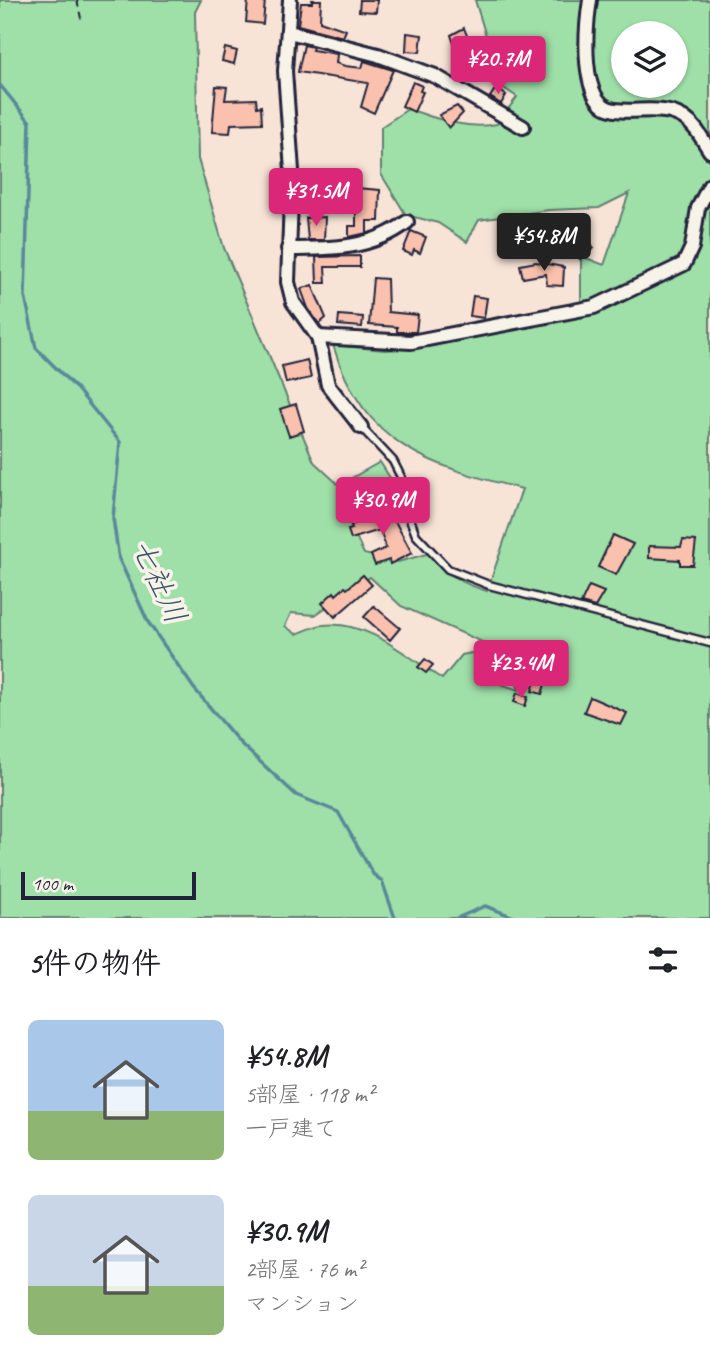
<!DOCTYPE html>
<html lang="ja">
<head>
<meta charset="utf-8">
<style>
  body { margin:0; font-family:Caveat,"Klee One",sans-serif; background:#f6f6f6; color:#202124; height:100vh; display:flex; flex-direction:column; font-size:26px; white-space:nowrap }
  * { box-sizing:border-box; margin:0 }
  p { font-size:23px; color:#757577 }
  .icon { flex:none; width:38px; height:38px; fill:none; stroke:currentColor; stroke-width:2; stroke-linecap:round; stroke-linejoin:round }
  .map { position:relative; height:918px; overflow:hidden }
  .sheet { display:flex; flex-direction:column; background:#fff; flex:1 }
  .sheet>* { flex:none }
  .buttons { position:absolute; left:611px; top:21px; display:grid; gap:14px }
  .buttons a { display:grid; place-items:center; width:77px; height:77px; border-radius:50%; background:#fff; box-shadow:0 2px 5px #0004; font-size:35px }
  .scale { position:absolute; left:21px; bottom:18px; width:175px; box-sizing:border-box; padding-left:7px; border:4px solid #22223b; border-top:0; font-size:19px; line-height:24px; white-space:nowrap; color:#22223b; -webkit-text-stroke:5px #f7f3e8; paint-order:stroke }
  .price { position:absolute; translate:-50% -60px; padding:0 16px; border-radius:7px; background:#db2777; color:#fff; font-size:23px; line-height:46px; filter:drop-shadow(0 2px 4px #0008) }
  .price::after { content:''; position:absolute; left:50%; top:42px; width:21px; height:16px; margin-left:-10px; background:inherit; clip-path:polygon(0 0,100% 0,50% 100%) }
  .price.current { background:#222; color:#fff }
  ul { padding:0; list-style:none }
  li { display:flex; align-items:center; gap:21px; height:175px; padding:0 28px }
  li span { display:grid; place-items:center; flex:none; width:196px; height:140px; border-radius:10px; color:#555 }
  li>.icon { margin-inline-start:auto }
  span .icon { width:84px; height:84px; fill:#fffc; stroke-width:1 }
  li b { font-size:30px }
  h2 { display:flex; justify-content:space-between; align-items:center; height:84px; padding:0 28px; font-size:30px }
  .map>svg:first-child { display:block }
  .green { fill:#9fdfa8; stroke:#608072; stroke-width:2; fill-rule:evenodd }
  .lines { fill:none; stroke-linecap:round; stroke-linejoin:round }
  .stream { stroke:#59899a; stroke-width:3.5 }
  .building { fill:#fac2ae; stroke:#22223b; stroke-width:2 }
  .lane-casing { stroke:#22223b; stroke-width:11 }
  .street-casing { stroke:#22223b; stroke-width:18 }
  .path { stroke:#22223b; stroke-width:2; stroke-dasharray:7 5; stroke-linecap:butt }
  .lane { stroke:#f7f3e8; stroke-width:6 }
  .street { stroke:#f7f3e8; stroke-width:12 }
  .labels { text-anchor:middle; dominant-baseline:central; stroke-width:7; stroke-linejoin:round; paint-order:stroke }
  .water-label { font-size:30px; font-style:italic; fill:#3d556a; stroke:#f7f3e8 }
</style>
</head>
<body>
<div class="map">
<svg width="710" height="918" viewBox="0 0 710 918">
  <rect width="100%" height="100%" fill="#f8e4d7"/>
  <filter id="ink" filterUnits="userSpaceOnUse"><feTurbulence type="fractalNoise" baseFrequency=".0143" numOctaves="2"/><feDisplacementMap in="SourceGraphic" scale="14" xChannelSelector="R" yChannelSelector="G"/><feConvolveMatrix kernelMatrix="1 2 1 2 8 2 1 2 1" color-interpolation-filters="sRGB"/></filter>
  <g filter="url(#ink)">
    <!-- green -->
    <path class="green" d="M0,0H201L195,12L198,159L224,248L314,462L339,485L380,462L401,495L346,515L364,554L398,562L430,553C444,574 463,584 487,591L522,489C428,465 364,446 333,345L385,350L429,347L571,316L581,307V256L604,265L629,193L599,208L549,210L479,220L467,242L438,223L406,215L381,174V127L408,109C438,119 466,130 497,124L517,97L489,78L504,67L485,33L475,0H710V918H0ZM623,33H676V86H623ZM370,577L401,606L507,653L519,690L488,680L481,651L462,655L442,679C408,657 366,619 323,625C314,626 305,631 296,634L285,626L291,613L315,615Z"/>
    <g class="lines">
      <!-- stream -->
      <g class="stream">
        <path d="M0,85L30,122L25,296L36,348L77,389L120,442L113,518L119,559L148,622L193,687L240,743L296,795L338,812L373,874L382,881L395,918"/>
        <path d="M457,918L485,906L516,918"/>
      </g>
    </g>
    <!-- building -->
    <g class="building">
      <path d="M248,0H265L263,24L246,22Z"/>
      <path d="M312,0H321L320,21L346,30L343,37L298,25L301,3H312Z"/>
      <path d="M360,0H377L376,12L359,11Z"/>
      <path d="M464,28L468,38L474,36L485,64L463,71L451,35Z"/>
      <path d="M407,33L422,35L420,52L406,51Z"/>
      <path d="M304,45L313,47L312,50L337,54L336,63L345,66L362,68L364,61L393,70L374,113L361,107L368,83L298,72Z"/>
      <path d="M225,48L237,51L234,64L222,61Z"/>
      <path d="M413,82L422,86L420,91L423,92L414,112L402,106Z"/>
      <path d="M216,86L227,87L225,100L256,99L257,107L261,106L262,123L231,124L230,133L212,132Z"/>
      <path d="M496,88L506,95L501,104L490,97Z"/>
      <path d="M457,106L463,113L449,128L439,115Z"/>
      <path d="M356,188L380,190L379,221H367V233L349,237V226H356Z"/>
      <path d="M325,217L324,240H308L306,218Z"/>
      <path d="M411,231L426,237L420,253L414,250L412,255L403,251Z"/>
      <path d="M585,235L594,248L580,259L570,245Z"/>
      <path d="M360,256V267H325L326,283H317L316,257Z"/>
      <path d="M536,262L564,267L563,286L547,285L546,274L523,278L520,265Z"/>
      <path d="M373,278L387,279L388,312L418,315L416,332H397V327L369,325Z"/>
      <path d="M312,285L326,318L319,324L308,308L301,289Z"/>
      <path d="M473,296L487,298L484,318L470,316Z"/>
      <path d="M339,315L363,317L362,327L338,325Z"/>
      <path d="M307,360L311,378L286,383L282,366Z"/>
      <path d="M296,404L304,431L289,436L280,409Z"/>
      <path d="M389,510L412,553L390,564L389,560L375,565L371,555L386,548L380,530L351,539L348,530L352,529L351,525Z"/>
      <path d="M613,535L633,544L616,575L598,567Z"/>
      <path d="M683,540L696,541L693,565H680V560L649,558V546L681,547Z"/>
      <path d="M363,575L372,585L335,617L322,603L334,592L336,595L345,587L347,589Z"/>
      <path d="M589,586L604,592L595,607L581,603Z"/>
      <path d="M374,606L400,628L390,640L364,617Z"/>
      <path d="M425,659L433,665L426,673L418,667Z"/>
      <path d="M536,678L546,681L542,694L532,691Z"/>
      <path d="M517,693L528,697L525,706L514,702Z"/>
      <path d="M590,697L627,713L621,725L584,712Z"/>
    </g>
    <g class="lines">
      <defs>
        <path id="lane" d="M361,427L393,461L401,477L406,509L416,535L448,569L489,585L710,643"/>
        <g id="street">
          <path d="M290,0L285,71L292,171L288,282L293,302L318,337L328,385L361,427"/>
          <path d="M590,0C586,26 578,106 615,110C638,113 664,105 684,118C696,126 702,139 710,151"/>
          <path d="M289,32L378,55L435,76L523,127"/>
          <path d="M288,249C331,249 372,249 407,222"/>
          <path d="M318,337L411,342L594,307L684,264L692,247L698,208L710,185"/>
        </g>
      </defs>
      <!-- lane casing -->
      <use href="#lane" class="lane-casing"/>
      <!-- street casing -->
      <use href="#street" class="street-casing"/>
      <!-- path -->
      <path class="path" d="M77,0L82,23"/>
      <!-- lane -->
      <use href="#lane" class="lane"/>
      <!-- street -->
      <use href="#street" class="street"/>
    </g>
  </g>
  <g class="labels">
    <!-- water labels -->
    <g class="water-label">
      <text transform="translate(159 581) rotate(65)">七社川</text>
    </g>
  </g>
</svg>
<div class="buttons">
<a><svg class="icon" aria-label="layers" viewBox="0 0 24 24"><path d="M12 4l9 5-9 5-9-5zM3 14l9 5 9-5"/></svg></a>
</div>
<div class="scale">100 m</div>
<b class="price" style="left:498px;top:96px">¥20.7M</b>
<b class="price" style="left:316px;top:228px">¥31.5M</b>
<b class="price current" style="left:544px;top:273px">¥54.8M</b>
<b class="price" style="left:383px;top:537px">¥30.9M</b>
<b class="price" style="left:521px;top:700px">¥23.4M</b>
</div>
<section class="sheet">
<h2>5件の物件<svg class="icon" aria-label="filters" viewBox="0 0 24 24"><path d="M4 7h16M4 17h16"/><circle cx="9" cy="7" r="2"/><circle cx="15" cy="17" r="2"/></svg></h2>
<ul>
<li><span style="background:linear-gradient(#a9c7e8 65%,#8fb573 0)"><svg class="icon" aria-label="home" viewBox="0 0 24 24"><path d="M3 11l9-7 9 7M6 9v11h12V9"/></svg></span><div><b>¥54.8M</b><p>5部屋 · 118 m²</p><p>一戸建て</p></div></li>
<li><span style="background:linear-gradient(#c9d6e8 65%,#8fb573 0)"><svg class="icon" aria-label="home" viewBox="0 0 24 24"><path d="M3 11l9-7 9 7M6 9v11h12V9"/></svg></span><div><b>¥30.9M</b><p>2部屋 · 76 m²</p><p>マンション</p></div></li>
</ul>
</section>
</body>
</html>
